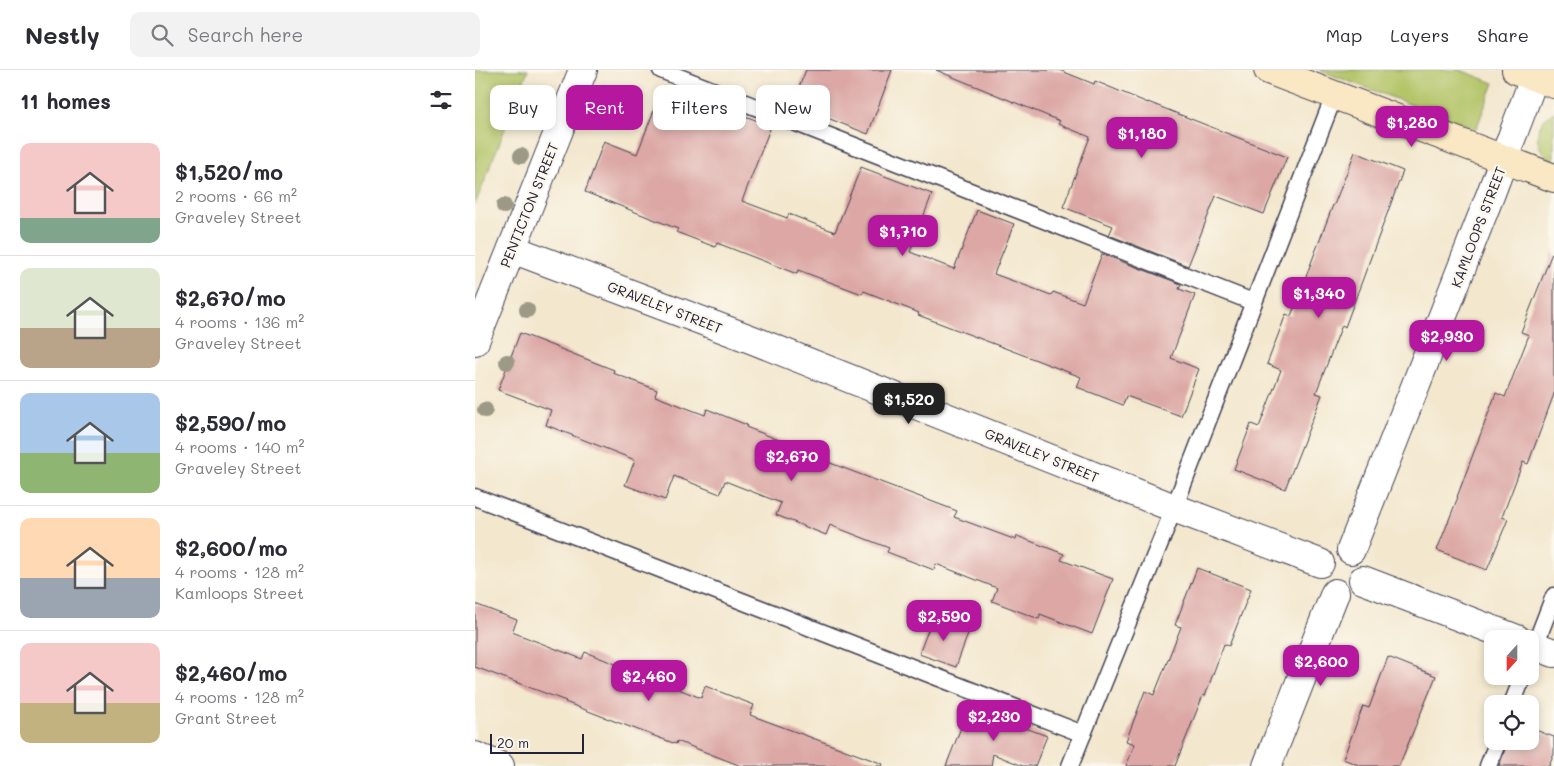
<!DOCTYPE html>
<html lang="en">
<head>
<meta charset="utf-8">
<style>
  body { margin:0; font-family:Mali,sans-serif; background:#f2f2f3; color:#2b2b33; height:100vh; display:flex; flex-direction:column; font-size:19px; white-space:nowrap }
  * { box-sizing:border-box; margin:0 }
  p { font-size:16px; color:#7c7c81 }
  .icon { flex:none; width:28px; height:28px; fill:none; stroke:currentColor; stroke-width:2; stroke-linecap:round; stroke-linejoin:round }
  .map { position:relative; flex:1; overflow:hidden }
  .side { display:flex; flex-direction:column; background:#fff; width:475px }
  .side>* { flex:none }
  .guide { position:absolute; left:15px; top:15px; width:475px; height:45px; display:flex; gap:10px }
  .needle { width:32px; rotate:201deg }
  .buttons { position:absolute; left:1009px; top:560px; display:grid; gap:10px }
  .buttons a { display:grid; place-items:center; width:55px; height:55px; border-radius:10px; background:#fff; box-shadow:0 2px 8px #0003; font-size:25px }
  .scale { position:absolute; left:15px; bottom:12px; width:94px; box-sizing:border-box; padding-left:5px; border:2px solid #22223b; border-top:0; font-size:14px; line-height:18px; white-space:nowrap; color:#22223b; -webkit-text-stroke:4px #fbf7ec; paint-order:stroke }
  .price { position:absolute; translate:-50% -42px; padding:0 11px; border-radius:10px; background:#b5179e; color:#fff; font-size:16px; line-height:32px; filter:drop-shadow(0 1px 2px #0008) }
  .price::after { content:''; position:absolute; left:50%; top:30px; width:15px; height:11px; margin-left:-8px; background:inherit; clip-path:polygon(0 0,100% 0,50% 100%) }
  .price.active { background:#222; color:#fff }
  ul { padding:0; list-style:none }
  li { display:flex; align-items:center; gap:15px; height:125px; padding:0 20px }
  li+li { border-top:1px solid #e1e1e2 }
  li span { display:grid; place-items:center; flex:none; width:140px; height:100px; border-radius:10px; color:#555 }
  li>.icon { margin-inline-start:auto }
  span .icon { width:60px; height:60px; fill:#fffc; stroke-width:1 }
  li b { font-size:21px }
  h2 { display:flex; justify-content:space-between; align-items:center; height:60px; padding:0 20px; font-size:21px }
  .chip { padding:0 18px; border-radius:10px; background:#fff; box-shadow:0 2px 8px #0003; font-size:18px; line-height:45px }
  .chip.active { background:#b5179e; color:#fff }
  header { display:flex; align-items:center; gap:30px; box-sizing:border-box; height:70px; padding:0 25px; background:#fff; border-bottom:1px solid #e1e1e2 }
  header strong { font-size:24px }
  nav { display:flex; gap:28px; margin-inline-start:auto; font-size:18px }
  .search { width:350px; height:45px; background:#f2f2f3; display:flex; align-items:center; gap:12px; box-sizing:border-box; padding:0 18px; border-radius:10px; color:#7c7c81; font-size:19px }
  main { display:flex; flex:1; min-height:0 }
  .map>svg:first-child { display:block }
  .green { fill:#b4c569; stroke:#6b7452 }
  .building { fill:#dca7a5 }
  .lines { fill:none; stroke-linecap:round; stroke-linejoin:round }
  .service-casing { stroke:#414051; stroke-width:19 }
  .minor-casing { stroke:#414051; stroke-width:30 }
  .secondary-casing { stroke:#414051; stroke-width:30 }
  .service { stroke:#fff; stroke-width:16 }
  .minor { stroke:#fff; stroke-width:28 }
  .secondary { stroke:#fae7c3; stroke-width:28 }
  .tree { fill:#9c9a86 }
  .labels { text-anchor:middle; dominant-baseline:central; stroke-width:4.5; stroke-linejoin:round; paint-order:stroke }
  .street-label { font-size:14px; fill:#22223b; stroke:#fbf7ec }
</style>
</head>
<body>
<header>
<strong>Nestly</strong>
<div class="search"><svg class="icon" aria-label="search" viewBox="0 0 24 24"><circle cx="10" cy="10" r="6"/><path d="M15 15l6 6"/></svg>Search here</div>
<nav><a>Map</a><a>Layers</a><a>Share</a></nav>
</header>
<main>
<section class="side">
<h2>11 homes<svg class="icon" aria-label="filters" viewBox="0 0 24 24"><path d="M4 7h16M4 17h16"/><circle cx="9" cy="7" r="2"/><circle cx="15" cy="17" r="2"/></svg></h2>
<ul>
<li><span style="background:linear-gradient(#f6c9c9 75%,#7fa58c 0)"><svg class="icon" aria-label="home" viewBox="0 0 24 24"><path d="M3 11l9-7 9 7M6 9v11h12V9"/></svg></span><div><b>$1,520/mo</b><p>2 rooms · 66 m²</p><p>Graveley Street</p></div></li>
<li><span style="background:linear-gradient(#dfe7d0 60%,#b9a48a 0)"><svg class="icon" aria-label="home" viewBox="0 0 24 24"><path d="M3 11l9-7 9 7M6 9v11h12V9"/></svg></span><div><b>$2,670/mo</b><p>4 rooms · 136 m²</p><p>Graveley Street</p></div></li>
<li><span style="background:linear-gradient(#a9c7e8 60%,#8fb573 0)"><svg class="icon" aria-label="home" viewBox="0 0 24 24"><path d="M3 11l9-7 9 7M6 9v11h12V9"/></svg></span><div><b>$2,590/mo</b><p>4 rooms · 140 m²</p><p>Graveley Street</p></div></li>
<li><span style="background:linear-gradient(#ffd9b3 60%,#9aa5b1 0)"><svg class="icon" aria-label="home" viewBox="0 0 24 24"><path d="M3 11l9-7 9 7M6 9v11h12V9"/></svg></span><div><b>$2,600/mo</b><p>4 rooms · 128 m²</p><p>Kamloops Street</p></div></li>
<li><span style="background:linear-gradient(#f6c9c9 60%,#c2b280 0)"><svg class="icon" aria-label="home" viewBox="0 0 24 24"><path d="M3 11l9-7 9 7M6 9v11h12V9"/></svg></span><div><b>$2,460/mo</b><p>4 rooms · 128 m²</p><p>Grant Street</p></div></li>
</ul>
</section>
<div class="map">
<svg width="1079" height="696" viewBox="0 0 1079 696">
  <rect width="100%" height="100%" fill="#fbf7ec"/>
  <filter id="ink" filterUnits="userSpaceOnUse"><feTurbulence type="fractalNoise" baseFrequency=".02" numOctaves="2"/><feDisplacementMap in="SourceGraphic" scale="10" xChannelSelector="R" yChannelSelector="G"/><feConvolveMatrix kernelMatrix="1 2 1 2 8 2 1 2 1" color-interpolation-filters="sRGB"/></filter>
  <filter id="wash" filterUnits="userSpaceOnUse"><feTurbulence type="fractalNoise" baseFrequency=".0096" numOctaves="4" result="noise"/><feDisplacementMap in="SourceGraphic" scale="20" xChannelSelector="R" yChannelSelector="G"/><feGaussianBlur stdDeviation="1.12" result="paint"/><feColorMatrix in="noise" values="0 0 0 0 0 0 0 0 0 0 0 0 0 0 0 0 0 1.4 0 .05"/><feComposite in="paint" operator="in"/></filter>
  <g filter="url(#wash)">
    <rect width="100%" height="100%" fill="#f3e7cd"/>
    <!-- green -->
    <g class="green">
      <path d="M0,0H53L0,135Z"/>
      <path d="M844,0H985L1019,13L1001,59Z"/>
      <path d="M1079,42V93C1076,90 1072,87 1069,84C1057,69 1063,51 1079,42Z"/>
    </g>
    <g id="blocks">
      <!-- building -->
      <g class="building">
        <path d="M331,0H417L393,64L317,34Z"/>
        <path d="M461,0H584L619,14L620,11L673,33V32L812,87L789,144L741,126L713,196L634,165L638,156L588,137L615,67L583,54L585,51Z"/>
        <path d="M185,25L205,33L208,25L264,48L265,44L296,56L267,131L312,148L314,144L360,162L386,97L457,124L435,182L479,199L502,140L539,154L519,204L576,225L578,222L608,233L627,184L706,214L704,219L720,225L696,288L724,299L706,346L651,326L648,335L602,317L606,307L443,245L444,243L389,221L387,224L323,200L322,204L242,173L240,177L201,162L203,159L110,122L129,71L162,84Z"/>
        <path d="M880,82L928,101L870,257L867,255L841,323L847,325L810,419L759,399L776,354L784,357L806,300L792,294L811,244L816,246L858,135H859Z"/>
        <path d="M1077,183H1079V324L1053,394L1048,392L1027,447L1033,449L1012,500L962,480L983,427H982L1021,323L1030,327L1054,265L1046,262Z"/>
        <path d="M45,263L139,300L138,303L182,320L180,326L230,345L232,339L272,355L271,357L322,377L321,380L482,441L479,447L541,470L542,466L589,484L586,490L638,509L617,564L565,544L564,549L517,531L522,518L461,494L459,500L412,482L414,478L355,455L351,465L301,445L306,433L250,411L245,424L199,406L190,430L150,415L160,390L71,355L76,340L23,320Z"/>
        <path d="M722,498L776,519L754,576L749,574L730,626L728,625L700,696H651L660,674L651,671L670,621L679,625L706,557L700,555Z"/>
        <path d="M0,534L42,550L37,562L107,589L110,582L226,628L230,616L279,635L275,645L408,694L407,696H266L202,671L201,674L139,651L90,632L91,631L0,597Z"/>
        <path d="M458,547L494,561L481,597L444,584Z"/>
        <path d="M913,587L961,606L924,696H886L868,689L888,636L894,638Z"/>
        <path d="M494,637L572,666L560,696H548L518,684L516,696H471Z"/>
        <path d="M1055,658L1079,667V684L1074,696H1024L1033,671H1055Z"/>
      </g>
    </g>
  </g>
  <g filter="url(#ink)">
    <use href="#blocks" fill-opacity="0" stroke="#414051" stroke-width="1"/>
    <g class="lines">
      <defs>
        <g id="service">
          <path d="M186,0L778,232"/>
          <path d="M0,427L608,664"/>
          <path d="M1057,583L1079,526"/>
          <path d="M1037,634L1048,606"/>
          <path d="M595,696L699,438L859,26"/>
          <path d="M1013,696L1023,671"/>
        </g>
        <g id="minor">
          <path d="M37,179L278,270L699,438L845,493"/>
          <path d="M0,271L108,0"/>
          <path d="M876,480L1016,123L1062,0"/>
          <path d="M888,510L1042,569"/>
          <path d="M1055,574L1079,583"/>
          <path d="M0,686L25,696"/>
          <path d="M792,696L860,523"/>
        </g>
        <g id="secondary">
          <path d="M793,0L1079,108"/>
          <path d="M1041,0L1079,14"/>
        </g>
      </defs>
      <!-- service casing -->
      <use href="#service" class="service-casing"/>
      <!-- minor casing -->
      <use href="#minor" class="minor-casing"/>
      <!-- secondary casing -->
      <use href="#secondary" class="secondary-casing"/>
      <!-- service -->
      <use href="#service" class="service"/>
      <!-- minor -->
      <use href="#minor" class="minor"/>
      <!-- secondary -->
      <use href="#secondary" class="secondary"/>
    </g>
    <!-- trees -->
    <g class="tree">
      <circle cx="65" cy="35" r="8"/>
      <circle cx="46" cy="86" r="8"/>
      <circle cx="29" cy="136" r="8"/>
      <circle cx="52" cy="240" r="8"/>
      <circle cx="32" cy="292" r="8"/>
      <circle cx="10" cy="340" r="8"/>
    </g>
  </g>
  <g class="labels">
    <!-- street labels -->
    <g class="street-label">
      <text transform="translate(54 135) rotate(-68)">PENTICTON STREET</text>
      <text transform="translate(1003 157) rotate(-69)">KAMLOOPS STREET</text>
      <text transform="translate(190 237) rotate(21)">GRAVELEY STREET</text>
      <text transform="translate(567 385) rotate(22)">GRAVELEY STREET</text>
    </g>
  </g>
</svg>
<div class="buttons">
<a><svg class="needle" viewBox="-14 -14 28 28"><path d="M0-13l5 13h-10z" fill="#e53935"/><path d="M0 13l5-13h-10z" fill="#7c7c81"/></svg></a>
<a><svg class="icon" aria-label="locate" viewBox="0 0 24 24"><circle cx="12" cy="12" r="6"/><path d="M12 2v4M12 18v4M2 12h4M18 12h4"/></svg></a>
</div>
<div class="scale">20 m</div>
<b class="price" style="left:937px;top:78px">$1,280</b>
<b class="price" style="left:667px;top:89px">$1,180</b>
<b class="price" style="left:428px;top:187px">$1,710</b>
<b class="price" style="left:844px;top:249px">$1,340</b>
<b class="price" style="left:972px;top:292px">$2,930</b>
<b class="price active" style="left:434px;top:355px">$1,520</b>
<b class="price" style="left:317px;top:412px">$2,670</b>
<b class="price" style="left:469px;top:572px">$2,590</b>
<b class="price" style="left:846px;top:617px">$2,600</b>
<b class="price" style="left:174px;top:632px">$2,460</b>
<b class="price" style="left:519px;top:672px">$2,230</b>
<div class="guide">
<a class="chip">Buy</a>
<a class="chip active">Rent</a>
<a class="chip">Filters</a>
<a class="chip">New</a>
</div>
</div>
</main>
</body>
</html>
